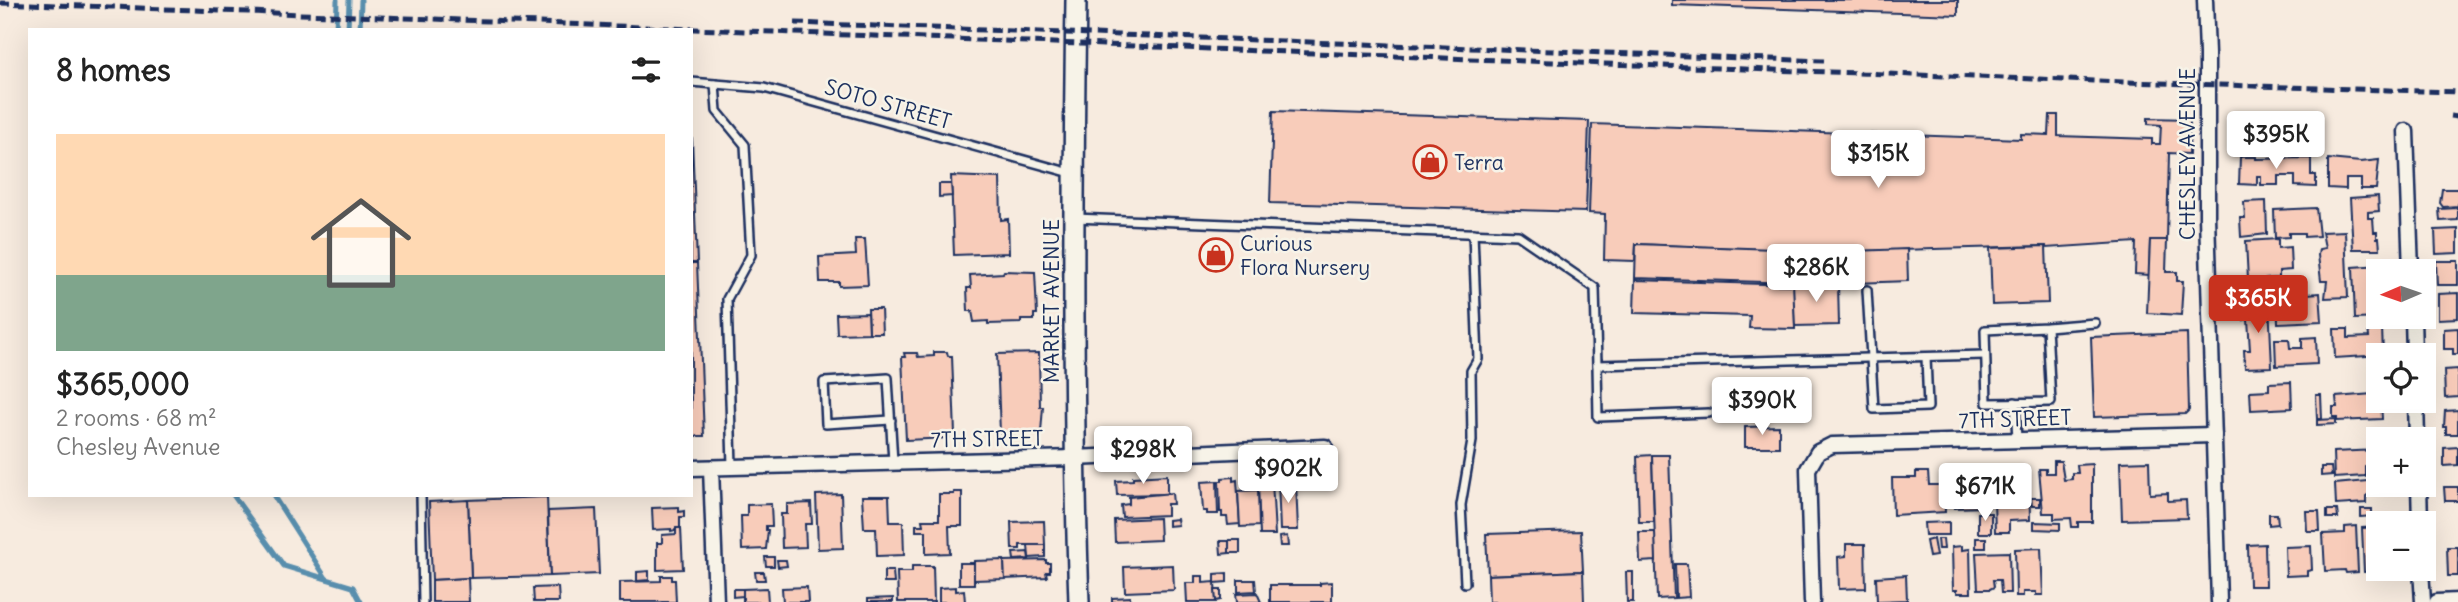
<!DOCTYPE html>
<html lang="en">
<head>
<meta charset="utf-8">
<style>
  body { margin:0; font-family:Delius,sans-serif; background:#f6f6f6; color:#222; height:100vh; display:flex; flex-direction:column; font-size:26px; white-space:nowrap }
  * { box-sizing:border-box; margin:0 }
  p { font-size:23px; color:#767676 }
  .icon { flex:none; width:38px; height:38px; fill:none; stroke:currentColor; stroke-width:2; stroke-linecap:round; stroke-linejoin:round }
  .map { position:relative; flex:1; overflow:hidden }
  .panel { position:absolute; left:28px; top:28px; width:665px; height:469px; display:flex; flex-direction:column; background:#fff; border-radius:0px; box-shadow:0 7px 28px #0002 }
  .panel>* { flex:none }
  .needle { width:46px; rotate:268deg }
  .tools { position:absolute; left:2366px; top:259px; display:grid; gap:14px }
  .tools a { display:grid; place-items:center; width:70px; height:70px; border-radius:0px; background:#fff; box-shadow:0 7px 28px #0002; font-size:35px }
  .price { position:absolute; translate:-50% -60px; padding:0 16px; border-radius:7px; background:#fff; color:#222; font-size:23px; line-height:46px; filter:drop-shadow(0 2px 4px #0008) }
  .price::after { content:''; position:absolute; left:50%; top:42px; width:21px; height:16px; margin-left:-10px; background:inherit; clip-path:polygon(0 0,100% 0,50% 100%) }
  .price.on { background:#c8321e; color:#fff }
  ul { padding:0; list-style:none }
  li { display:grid; align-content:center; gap:14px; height:371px; padding:0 28px }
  li span { display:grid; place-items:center; height:217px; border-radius:0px; color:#555 }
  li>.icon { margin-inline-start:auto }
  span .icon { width:126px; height:126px; fill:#fffc; stroke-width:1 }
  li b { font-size:30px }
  h2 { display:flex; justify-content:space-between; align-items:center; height:84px; padding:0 28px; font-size:30px }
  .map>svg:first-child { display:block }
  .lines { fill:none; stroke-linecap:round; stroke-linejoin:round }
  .stream { stroke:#598ead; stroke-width:5 }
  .building { fill:#f8ccba; stroke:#1b2f5e; stroke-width:2 }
  .lane-casing { stroke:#1b2f5e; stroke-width:12 }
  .street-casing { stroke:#1b2f5e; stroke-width:19 }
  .secondary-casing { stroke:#1b2f5e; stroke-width:24 }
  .lane { stroke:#f7f3e8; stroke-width:7 }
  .street { stroke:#f7f3e8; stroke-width:14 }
  .secondary { stroke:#f7f3e8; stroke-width:19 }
  .rail { stroke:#1b2f5e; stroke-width:5; stroke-dasharray:10 5; stroke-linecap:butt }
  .labels { text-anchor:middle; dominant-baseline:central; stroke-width:5; stroke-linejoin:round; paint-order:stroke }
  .street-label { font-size:21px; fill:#1b2f5e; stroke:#f7f3e8 }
  .poi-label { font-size:21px; fill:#1b2f5e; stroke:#f7f3e8; text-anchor:start }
</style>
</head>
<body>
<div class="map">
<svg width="2458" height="602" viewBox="0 0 2458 602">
  <rect width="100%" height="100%" fill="#f7ebdf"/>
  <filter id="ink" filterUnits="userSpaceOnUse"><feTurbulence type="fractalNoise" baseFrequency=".0143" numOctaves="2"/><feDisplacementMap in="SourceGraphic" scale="14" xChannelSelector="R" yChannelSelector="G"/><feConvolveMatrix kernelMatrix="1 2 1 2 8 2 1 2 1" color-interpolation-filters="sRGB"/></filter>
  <g filter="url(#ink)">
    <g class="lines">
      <!-- stream -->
      <g class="stream">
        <path d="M336,30L337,0"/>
        <path d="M348,30L349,0"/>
        <path d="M360,30L361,0"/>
        <path d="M233,495L284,566L353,587L361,602"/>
        <path d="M273,495L326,578"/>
      </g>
    </g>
    <!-- building -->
    <g class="building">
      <path d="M1672,0H1958V15L1672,5Z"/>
      <path d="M1273,111L1589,121L1586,212L1270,203Z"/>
      <path d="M691,113L697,263H691Z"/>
      <path d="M2050,115H2058V136L2152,139V144H2160L2161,125L2148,124V118L2190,119L2189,154L2169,153L2167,240H2150L2149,275L2135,274L2136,242L2046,248V246L1827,252L1636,244L1635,261L1604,260L1605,214L1589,213L1592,124L2021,139V134L2049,135Z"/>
      <path d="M2240,157H2256V159L2311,158V175H2316V187L2295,186V176H2278V185H2261V176H2257V185L2239,184Z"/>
      <path d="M2328,159L2361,162L2379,160L2376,189H2361V179H2346V189L2328,188Z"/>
      <path d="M951,176L1000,178L1001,220L1008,219L1009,253L954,255Z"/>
      <path d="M939,184H951L952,196L939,197Z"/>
      <path d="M2442,189H2458V206L2443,207L2440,203Z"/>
      <path d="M2378,196L2379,211L2368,212V218H2373L2374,232H2377V238H2379L2380,249H2353L2350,198Z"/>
      <path d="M2266,201L2267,234L2241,237L2240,218H2245L2244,202Z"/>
      <path d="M2316,208L2319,236L2304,237V233H2289V237L2275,238L2274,210Z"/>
      <path d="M2458,208V220L2440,221L2439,209Z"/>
      <path d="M2458,229V253L2436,254L2435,230Z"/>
      <path d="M2345,231L2348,297L2325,298L2327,281H2321L2318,255L2319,249L2325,248L2322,232Z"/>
      <path d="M855,239H865L868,285L839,286V282H820L819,257L856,255Z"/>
      <path d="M2278,239V248L2290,247L2291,270L2279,271V278L2248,280L2246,241Z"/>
      <path d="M2150,240H2167L2166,272H2177V281H2183L2181,315L2147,313Z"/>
      <path d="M1636,244L1827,251L1829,284L1635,278Z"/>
      <path d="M2046,246L2048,303L1992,305L1990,248Z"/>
      <path d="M1907,249L1908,281L1829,284L1827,252Z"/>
      <path d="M2436,261H2458V285H2437Z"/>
      <path d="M691,263H697L704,436H691Z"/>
      <path d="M2380,265L2378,282H2375L2376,297H2371V304H2378V317L2382,318L2355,319L2353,267Z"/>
      <path d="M1004,271L1035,272L1037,314H1034V320H1021V323L988,324V321L974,322L972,311H968L967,288H971L970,275L1003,273Z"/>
      <path d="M1635,280L1794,285L1795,329L1749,328L1750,316L1634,313Z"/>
      <path d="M1793,283L1838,284L1839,325L1795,326Z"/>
      <path d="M2320,293L2322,321L2278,323L2277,295H2291V299L2306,298V294Z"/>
      <path d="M2458,293V318L2438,319V294Z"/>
      <path d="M2243,301L2269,302L2272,367L2245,368L2244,350H2250L2248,319L2244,320Z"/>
      <path d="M868,309H881L882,333H869Z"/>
      <path d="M868,313L869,333L837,334L836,314Z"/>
      <path d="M2382,327L2383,355L2335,358L2334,329H2348V338L2369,337L2368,328Z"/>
      <path d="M2458,328V354H2453V349H2444V329Z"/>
      <path d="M2187,333L2189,410L2185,414L2094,417L2091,337Z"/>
      <path d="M2316,337L2317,364L2276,366L2275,339H2289L2290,348H2302V338Z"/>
      <path d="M934,352H947L948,356H952L955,434H949V438L906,440L902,357H905L904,353H917L918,357L934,356Z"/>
      <path d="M1039,353L1040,407H1043L1041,432L1000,433L997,354Z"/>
      <path d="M2458,369V397L2445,398L2444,370Z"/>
      <path d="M1808,379L1809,391L1778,392V380Z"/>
      <path d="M2291,382L2292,408L2251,410L2250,391L2269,390V383Z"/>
      <path d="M2373,394H2378V401H2381L2382,419L2337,421V417H2333V407H2337L2336,397Z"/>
      <path d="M2316,395H2321L2322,419H2317Z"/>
      <path d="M2458,410V434H2446V427H2444L2445,411Z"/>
      <path d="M2336,419V424L2317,425V420Z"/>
      <path d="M1779,426V447H1745V427Z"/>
      <path d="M2458,447V465L2444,466V448Z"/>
      <path d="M2378,450V463L2365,466V476L2334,478L2333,452Z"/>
      <path d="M1652,455L1654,522H1639L1637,456Z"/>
      <path d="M1652,455H1669L1674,598L1657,599Z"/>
      <path d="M2054,461H2061L2064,480L2072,479V473H2078L2077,465L2092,464V522H2078V527H2072L2071,518L2054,519V513H2043L2039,469H2046V473H2054Z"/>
      <path d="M2149,461L2150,494L2168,493V501L2186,500L2187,518L2122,520L2120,462Z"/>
      <path d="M2321,467H2331L2332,475L2321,476Z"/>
      <path d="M2013,468V476L2029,475L2030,520L2009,521V532H1995L1993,469Z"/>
      <path d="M1916,472H1928L1929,485H1944L1945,512L1893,515L1892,478H1916Z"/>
      <path d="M1167,475V494L1117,495L1116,481L1133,480V477Z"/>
      <path d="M1233,477V481L1237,480L1240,524L1228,525L1227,517H1222V512H1220L1219,481H1222V478Z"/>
      <path d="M1288,479L1289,482H1296L1298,530H1280L1278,480Z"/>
      <path d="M2378,480V485H2386L2387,493L2369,494L2366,496V503L2336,505L2335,484Z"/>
      <path d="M1217,481L1218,514H1207V511H1203L1201,482Z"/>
      <path d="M1266,481H1272L1275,535H1260L1258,486H1266Z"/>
      <path d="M1954,481H1976V484H1982L1983,507L1955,508Z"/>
      <path d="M2444,487H2458V501H2445Z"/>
      <path d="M1258,490L1259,526L1240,527L1238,491Z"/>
      <path d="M954,492H962V526H949L950,553L926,554V531H916V525H923L922,520H939V494H954Z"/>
      <path d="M1172,493L1173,504H1167V515L1122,517L1121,505L1129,504V497Z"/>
      <path d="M841,494L843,548L818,549L816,495Z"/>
      <path d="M862,496H889L890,522H903L904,555L877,556L876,528H864Z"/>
      <path d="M547,497L550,576L471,578L468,500Z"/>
      <path d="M2031,498H2040V506H2032Z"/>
      <path d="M468,500L471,578L432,580L429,502Z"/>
      <path d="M811,503L812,524H805L806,547L782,548L781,514H787V504Z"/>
      <path d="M771,504L772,526H766V530H768L766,549L742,550L741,516H747V505Z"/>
      <path d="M679,507V512L684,511V517H680V528H676V530L671,531V529L653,530L652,508Z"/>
      <path d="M596,509L599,574L550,576L548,511Z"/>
      <path d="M2361,509H2372V516L2361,517Z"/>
      <path d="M2327,510H2337L2338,518H2327Z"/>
      <path d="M2306,511H2319L2320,531H2307Z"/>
      <rect x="1978" y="513" width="13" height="20"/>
      <path d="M2269,514H2277L2278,524L2269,525Z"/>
      <path d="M1159,518L1160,540L1115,542L1114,520Z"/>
      <path d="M1177,519L1178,525L1168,526V520Z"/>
      <path d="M1044,521L1045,545H1020V549H1012L1011,522Z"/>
      <path d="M1949,522V535H1925L1924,523Z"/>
      <path d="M2034,522L2060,523V530L2034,529Z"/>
      <path d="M2356,526L2358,572L2346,573L2345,570L2325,571L2323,534L2345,533V527Z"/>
      <path d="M2378,527V569H2392V571L2364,572L2362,528Z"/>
      <path d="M676,528H681L683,569L657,570V543H662V535L676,534Z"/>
      <path d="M1581,531L1583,571L1488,575L1486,534Z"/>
      <path d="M1639,532H1655L1656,561L1640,562Z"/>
      <path d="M1287,536L1288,546H1280L1279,537Z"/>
      <rect x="1976" y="538" width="10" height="10"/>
      <path d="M1933,539L1936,556L1929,557L1926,541Z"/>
      <path d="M1937,539H1943L1944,549H1938Z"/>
      <rect x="1229" y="540" width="11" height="13"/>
      <path d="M1220,541H1229V553L1221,554Z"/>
      <path d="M1846,544H1865L1866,588L1839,589L1838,557L1846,556Z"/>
      <path d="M2265,544L2266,586H2249L2248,545Z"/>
      <path d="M1028,545H1045V557L1029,558Z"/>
      <path d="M1962,546V550L1970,549L1971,593H1957V590H1953L1952,547Z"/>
      <path d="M2311,546L2312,570L2307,571V575L2286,576L2285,547Z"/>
      <path d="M2447,547H2458V576H2448Z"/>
      <path d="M2041,548L2043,595H2036V592H2023V596H2016L2015,549Z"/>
      <path d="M1028,552L1029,559L1014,560L1013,553Z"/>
      <path d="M2009,552L2010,593H2001L2000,580H1993L1994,587L1990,589H1978L1976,553Z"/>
      <path d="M765,557H774V566H766Z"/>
      <path d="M777,560H786L787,566L778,567Z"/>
      <path d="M1004,560L1005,579L974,580V561Z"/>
      <path d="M1046,560V563H1050V572H1046L1047,577L1005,579L1004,561Z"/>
      <rect x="959" y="563" width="15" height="21"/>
      <path d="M1675,564H1687L1689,597L1676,598Z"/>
      <path d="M1173,565L1174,590L1125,592L1124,567Z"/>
      <path d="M912,566H933L934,602H898L897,572H912Z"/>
      <path d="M649,571V580L637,581V572Z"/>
      <path d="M884,571H893L894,583H884Z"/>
      <path d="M1583,571L1584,602H1489L1488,575Z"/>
      <path d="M755,572H764L765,580H756Z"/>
      <path d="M1626,572H1633V602H1627Z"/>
      <path d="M1227,573V582L1215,583V574Z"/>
      <path d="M1906,575L1907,600L1877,601L1876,577Z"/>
      <path d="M661,576H672V580H675L676,602H620V582L661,581Z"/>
      <path d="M1195,576H1203V583L1215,582L1216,602H1187L1186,583H1195Z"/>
      <path d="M468,578L469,602H432V580Z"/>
      <path d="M1238,580H1255L1256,591L1238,592Z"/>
      <path d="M1332,582V602H1270V585H1320V583Z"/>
      <path d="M558,587L559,602H534L533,588Z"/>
      <path d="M807,587L808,602H783L782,588Z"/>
      <path d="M956,587V591L964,590L965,602H939V588Z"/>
      <path d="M767,588L768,602H743V589Z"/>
      <path d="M733,589H743V596L733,597Z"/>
      <path d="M1215,590H1221V600L1216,601Z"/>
      <path d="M1257,593L1261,602H1237L1236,594Z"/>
      <path d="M1130,597V602H1112V598Z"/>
      <path d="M893,598V602H868V599Z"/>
    </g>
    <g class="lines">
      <defs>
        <g id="lane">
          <path d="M691,82L764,88L1071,173"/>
          <path d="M715,84L717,111L745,145L751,255L727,299L732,466"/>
          <path d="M1074,218L1518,235L1595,288L1597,365L1985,355"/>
          <path d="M1867,290L1874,409L1928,407L1926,357"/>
          <path d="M2047,327L1985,330L1987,403L2051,402L2047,327L2095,323"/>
          <path d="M1597,365L1598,417L1709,413"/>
          <path d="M2015,402L2017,440"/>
          <path d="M891,420L826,424L824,382L888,378L893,462"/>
          <path d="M421,495L423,602"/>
          <path d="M1465,583L1461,505L1472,441L1471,371L1478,359L1473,233"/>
        </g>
        <g id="street">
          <path d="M2205,0L2207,54V216L2219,602"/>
          <path d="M2406,131L2411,271"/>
          <path d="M2413,317L2414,355"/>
          <path d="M2416,401L2417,439"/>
          <path d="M691,468L1074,458L1325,447"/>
          <path d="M711,468L716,602"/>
          <path d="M2419,485L2420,523"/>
          <path d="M2421,569L2423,602"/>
          <path d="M1812,602L1808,469L1818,452L1832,445L2214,435"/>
          <path d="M2437,602L2458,601"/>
        </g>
        <path id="secondary" d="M1076,0C1073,201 1072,401 1079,602"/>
      </defs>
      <!-- lane casing -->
      <use href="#lane" class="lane-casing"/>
      <!-- street casing -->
      <use href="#street" class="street-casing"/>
      <!-- secondary casing -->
      <use href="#secondary" class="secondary-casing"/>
      <!-- lane -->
      <use href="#lane" class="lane"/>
      <!-- street -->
      <use href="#street" class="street"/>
      <!-- secondary -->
      <use href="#secondary" class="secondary"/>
      <!-- rail -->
      <g class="rail">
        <path d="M0,3C819,32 1638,69 2458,92"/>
        <path d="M795,23L1824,61"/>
        <path d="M2450,116L2458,117"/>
      </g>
    </g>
  </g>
  <!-- icons -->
  <defs>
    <symbol id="shop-ring" viewBox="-11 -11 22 22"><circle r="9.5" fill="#f7f3e8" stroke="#c8321e" stroke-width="1.5"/><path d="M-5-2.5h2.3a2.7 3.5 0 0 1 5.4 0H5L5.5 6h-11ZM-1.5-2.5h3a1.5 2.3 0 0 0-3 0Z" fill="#c8321e"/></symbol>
  </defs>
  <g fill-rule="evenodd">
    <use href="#shop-ring" x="1411" y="143" width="38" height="38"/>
    <use href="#shop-ring" x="1197" y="236" width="38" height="38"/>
  </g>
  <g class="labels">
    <!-- street labels -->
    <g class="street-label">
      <text transform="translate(888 104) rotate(16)">SOTO STREET</text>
      <text transform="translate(2187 154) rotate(-90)">CHESLEY AVENUE</text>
      <text transform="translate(1051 301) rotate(-90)">MARKET AVENUE</text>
      <text transform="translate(2015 419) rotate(-2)">7TH STREET</text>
      <text transform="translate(987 439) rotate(-1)">7TH STREET</text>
    </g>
    <!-- poi labels -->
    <g class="poi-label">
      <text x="1454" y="162">Terra</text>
      <text x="1240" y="243">Curious<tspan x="1240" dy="24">Flora Nursery</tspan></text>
    </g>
  </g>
</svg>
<div class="tools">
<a><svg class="needle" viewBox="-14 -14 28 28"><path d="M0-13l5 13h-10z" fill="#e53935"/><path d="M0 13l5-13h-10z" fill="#767676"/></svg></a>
<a><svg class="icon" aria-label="locate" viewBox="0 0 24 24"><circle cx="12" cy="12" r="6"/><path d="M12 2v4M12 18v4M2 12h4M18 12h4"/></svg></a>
<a>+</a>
<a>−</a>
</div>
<b class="price" style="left:2276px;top:171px">$395K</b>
<b class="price" style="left:1878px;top:190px">$315K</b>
<b class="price" style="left:1816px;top:304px">$286K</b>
<b class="price on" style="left:2258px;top:335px">$365K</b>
<b class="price" style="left:1762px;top:437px">$390K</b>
<b class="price" style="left:1143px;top:486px">$298K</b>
<b class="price" style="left:1288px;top:505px">$902K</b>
<b class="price" style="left:1985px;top:523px">$671K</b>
<section class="panel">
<h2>8 homes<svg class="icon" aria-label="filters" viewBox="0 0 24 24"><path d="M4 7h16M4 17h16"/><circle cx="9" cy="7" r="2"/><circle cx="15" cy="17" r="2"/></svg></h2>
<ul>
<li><span style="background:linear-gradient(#ffd9b3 65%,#7fa58c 0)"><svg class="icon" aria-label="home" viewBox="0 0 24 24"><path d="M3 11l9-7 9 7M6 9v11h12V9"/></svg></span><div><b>$365,000</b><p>2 rooms · 68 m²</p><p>Chesley Avenue</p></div></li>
</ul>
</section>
</div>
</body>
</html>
